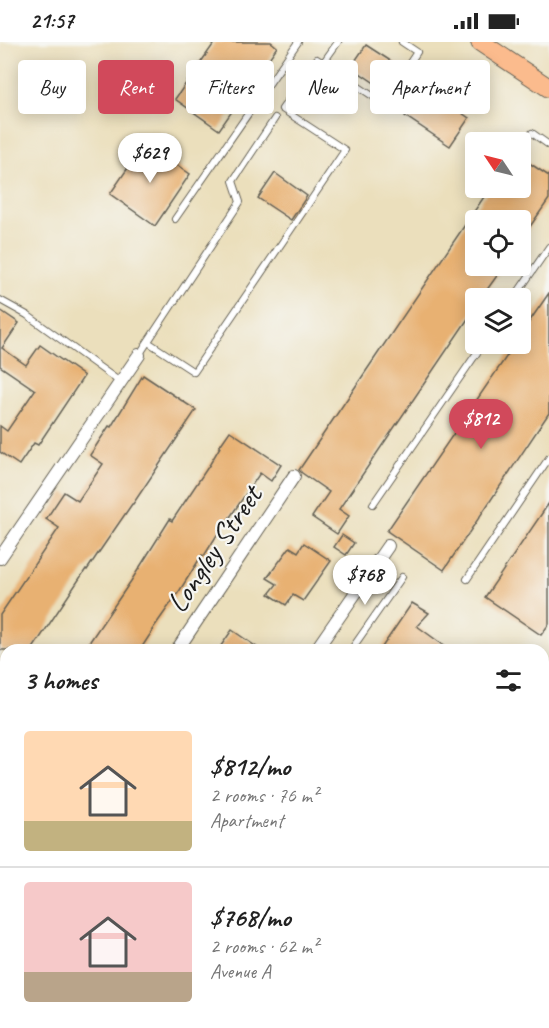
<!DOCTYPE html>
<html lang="en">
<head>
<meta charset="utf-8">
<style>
  body { margin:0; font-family:Caveat,sans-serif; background:#f6f6f6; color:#222; height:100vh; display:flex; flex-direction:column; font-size:22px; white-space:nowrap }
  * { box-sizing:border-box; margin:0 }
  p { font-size:20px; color:#767676 }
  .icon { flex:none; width:33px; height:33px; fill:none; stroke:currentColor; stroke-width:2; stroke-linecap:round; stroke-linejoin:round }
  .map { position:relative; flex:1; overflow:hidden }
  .details { position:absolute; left:0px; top:602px; width:549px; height:386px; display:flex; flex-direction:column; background:#fff; border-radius:18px 18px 0 0; box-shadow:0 3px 15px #0003 }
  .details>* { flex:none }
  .top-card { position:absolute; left:18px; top:18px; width:513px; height:54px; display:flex; gap:12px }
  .needle { width:39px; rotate:305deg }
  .fabs { position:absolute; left:465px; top:90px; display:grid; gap:12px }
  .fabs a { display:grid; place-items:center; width:66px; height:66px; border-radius:6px; background:#fff; box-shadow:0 3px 15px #0003; font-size:30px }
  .price { position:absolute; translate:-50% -51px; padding:0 14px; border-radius:21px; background:#fff; color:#222; font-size:20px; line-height:39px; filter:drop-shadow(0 2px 3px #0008) }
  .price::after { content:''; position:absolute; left:50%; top:36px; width:18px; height:14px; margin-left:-9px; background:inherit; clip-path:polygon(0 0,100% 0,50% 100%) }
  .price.on { background:#d1495b; color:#fff }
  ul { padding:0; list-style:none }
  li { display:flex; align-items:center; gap:18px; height:150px; padding:0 24px }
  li+li { border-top:2px solid #e0e0e0 }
  li span { display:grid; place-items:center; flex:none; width:168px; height:120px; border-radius:6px; color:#555 }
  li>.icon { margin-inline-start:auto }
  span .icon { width:72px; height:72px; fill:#fffc; stroke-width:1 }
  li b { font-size:26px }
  h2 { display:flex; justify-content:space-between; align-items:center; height:72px; padding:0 24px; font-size:26px }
  .tag { padding:0 21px; border-radius:6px; background:#fff; box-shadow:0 3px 15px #0003; font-size:21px; line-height:54px }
  .tag.on { background:#d1495b; color:#fff }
  .status { display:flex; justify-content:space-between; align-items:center; height:42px; padding:0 30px; background:#fff; direction:ltr }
  .status svg { height:16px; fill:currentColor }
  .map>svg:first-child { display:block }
  .building { fill:#e8b172 }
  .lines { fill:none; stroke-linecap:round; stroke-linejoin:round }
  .service-casing { stroke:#646054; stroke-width:8 }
  .minor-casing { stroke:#646054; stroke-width:14 }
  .tertiary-casing { stroke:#646054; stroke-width:17 }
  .primary-casing { stroke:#646054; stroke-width:20 }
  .service { stroke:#fff; stroke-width:6 }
  .minor { stroke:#fff; stroke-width:12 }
  .tertiary { stroke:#fff; stroke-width:15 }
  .primary { stroke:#fbbb8d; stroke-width:18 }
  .labels { text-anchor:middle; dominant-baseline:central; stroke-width:4.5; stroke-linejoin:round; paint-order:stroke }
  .street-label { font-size:30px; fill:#1c1c1c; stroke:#f6f6f2 }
</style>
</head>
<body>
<div class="status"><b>21:57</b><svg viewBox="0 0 49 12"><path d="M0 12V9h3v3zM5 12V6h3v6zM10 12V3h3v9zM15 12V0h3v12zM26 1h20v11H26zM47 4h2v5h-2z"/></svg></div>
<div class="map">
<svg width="549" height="986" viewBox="0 0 549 986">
  <rect width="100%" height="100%" fill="#f6f6f2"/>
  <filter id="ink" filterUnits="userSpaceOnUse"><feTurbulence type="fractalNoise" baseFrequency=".0167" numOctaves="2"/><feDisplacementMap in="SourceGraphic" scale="12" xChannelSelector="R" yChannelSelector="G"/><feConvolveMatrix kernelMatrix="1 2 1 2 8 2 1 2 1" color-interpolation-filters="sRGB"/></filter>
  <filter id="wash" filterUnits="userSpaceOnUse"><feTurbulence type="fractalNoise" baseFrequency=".008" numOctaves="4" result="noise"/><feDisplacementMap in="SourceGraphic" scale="24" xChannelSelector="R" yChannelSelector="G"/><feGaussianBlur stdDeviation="1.35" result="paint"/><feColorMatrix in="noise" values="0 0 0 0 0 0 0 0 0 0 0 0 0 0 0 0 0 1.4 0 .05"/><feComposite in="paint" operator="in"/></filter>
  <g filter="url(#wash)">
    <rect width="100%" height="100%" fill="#ebdfbc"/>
    <g id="blocks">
      <!-- building -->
      <g class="building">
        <path d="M215,0H271L277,5L219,88L175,57Z"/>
        <path d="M366,3L400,25L385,48L351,25Z"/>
        <path d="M424,45L469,76L450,104L405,74Z"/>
        <path d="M145,101L190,132L155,184L110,152Z"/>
        <path d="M520,115L549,134V157L520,199V178H476V224H504L481,256H476V265L339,467L349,474L337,492L312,475L329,450L302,431L299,428L490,146H520Z"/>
        <path d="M275,131L307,154L291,178L258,156Z"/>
        <path d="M549,251V371L444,528L387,489L515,302H520V293Z"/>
        <path d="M0,268L19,281L2,306L26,323L40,303L84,334L38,403L34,401L19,423L0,410V384L7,389L35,348L0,324Z"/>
        <path d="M143,333L196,368L133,462H132L97,513L87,528L86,527L32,608H0V573L59,486L46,477L64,450L78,459L103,422L90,413L109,384L111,385Z"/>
        <path d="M230,389L281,423L271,439L260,431L226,481L225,480L204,514L202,513L180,548L152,588H153L140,608H84L131,539L170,477L172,479L210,422L220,405H219Z"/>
        <path d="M549,461V582L541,593L485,555Z"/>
        <path d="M342,493L354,501L346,513L334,505Z"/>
        <path d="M304,501L331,519L303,559L293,553L286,563L269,552L277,542L267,536L290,505L298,510Z"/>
        <path d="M412,561L429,571L417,584L450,608H380Z"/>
        <path d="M232,588L261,608H218Z"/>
      </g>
    </g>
  </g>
  <g filter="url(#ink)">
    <use href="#blocks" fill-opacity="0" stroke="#646054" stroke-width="1.5"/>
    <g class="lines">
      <defs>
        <g id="service">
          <path d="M323,21L338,0"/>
          <path d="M532,91L549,103"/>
          <path d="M175,177L298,0"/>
          <path d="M514,256L549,205"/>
          <path d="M0,258L27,273L120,340"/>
          <path d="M148,300L194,330L345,108L282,67L317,17L383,61L417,10L402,0"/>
          <path d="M139,313L240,160L233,139L275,76"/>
          <path d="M373,462L483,302"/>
          <path d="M467,537L549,416"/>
          <path d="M351,608L402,535"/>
          <path d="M80,981L88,986"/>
          <path d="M96,986L100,981"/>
        </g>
        <g id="minor">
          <path d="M0,516L139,313"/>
          <path d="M177,608L294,434"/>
          <path d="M316,608L388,504"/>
        </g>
        <g id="tertiary">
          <path d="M0,818L6,822"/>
          <path d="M240,981L247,986"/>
          <path d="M58,986L61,981"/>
        </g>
        <path id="primary" d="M480,0L549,46"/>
      </defs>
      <!-- service casing -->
      <use href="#service" class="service-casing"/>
      <!-- minor casing -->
      <use href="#minor" class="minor-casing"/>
      <!-- tertiary casing -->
      <use href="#tertiary" class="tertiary-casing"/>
      <!-- primary casing -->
      <use href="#primary" class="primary-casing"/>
      <!-- service -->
      <use href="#service" class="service"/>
      <!-- minor -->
      <use href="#minor" class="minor"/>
      <!-- tertiary -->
      <use href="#tertiary" class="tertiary"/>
      <!-- primary -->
      <use href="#primary" class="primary"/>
    </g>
  </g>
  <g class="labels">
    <!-- street labels -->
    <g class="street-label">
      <text transform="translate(214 507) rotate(-56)">Longley Street</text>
    </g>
  </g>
</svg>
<div class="fabs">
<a><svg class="needle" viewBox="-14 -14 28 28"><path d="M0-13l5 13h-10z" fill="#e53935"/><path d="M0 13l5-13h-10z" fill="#767676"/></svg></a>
<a><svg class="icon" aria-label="locate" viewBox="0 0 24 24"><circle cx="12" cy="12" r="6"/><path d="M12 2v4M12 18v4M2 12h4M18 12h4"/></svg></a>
<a><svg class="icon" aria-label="layers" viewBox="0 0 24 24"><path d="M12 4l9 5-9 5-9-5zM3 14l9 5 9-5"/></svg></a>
</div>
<b class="price" style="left:150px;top:142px">$629</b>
<b class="price on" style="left:481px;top:408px">$812</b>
<b class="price" style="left:365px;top:564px">$768</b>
<div class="top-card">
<a class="tag">Buy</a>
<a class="tag on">Rent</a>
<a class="tag">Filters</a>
<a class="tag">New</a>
<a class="tag">Apartment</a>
</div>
<section class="details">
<h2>3 homes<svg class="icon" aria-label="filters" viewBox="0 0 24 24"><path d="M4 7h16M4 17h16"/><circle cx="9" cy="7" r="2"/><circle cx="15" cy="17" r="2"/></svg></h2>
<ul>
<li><span style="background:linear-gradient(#ffd9b3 75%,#c2b280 0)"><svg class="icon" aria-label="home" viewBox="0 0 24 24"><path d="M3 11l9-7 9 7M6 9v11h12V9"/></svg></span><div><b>$812/mo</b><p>2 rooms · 76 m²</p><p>Apartment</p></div></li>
<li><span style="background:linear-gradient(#f6c9c9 75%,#b9a48a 0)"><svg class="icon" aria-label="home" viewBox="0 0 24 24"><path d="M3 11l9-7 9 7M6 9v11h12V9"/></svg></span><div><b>$768/mo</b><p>2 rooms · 62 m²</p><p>Avenue A</p></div></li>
</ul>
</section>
</div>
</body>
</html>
